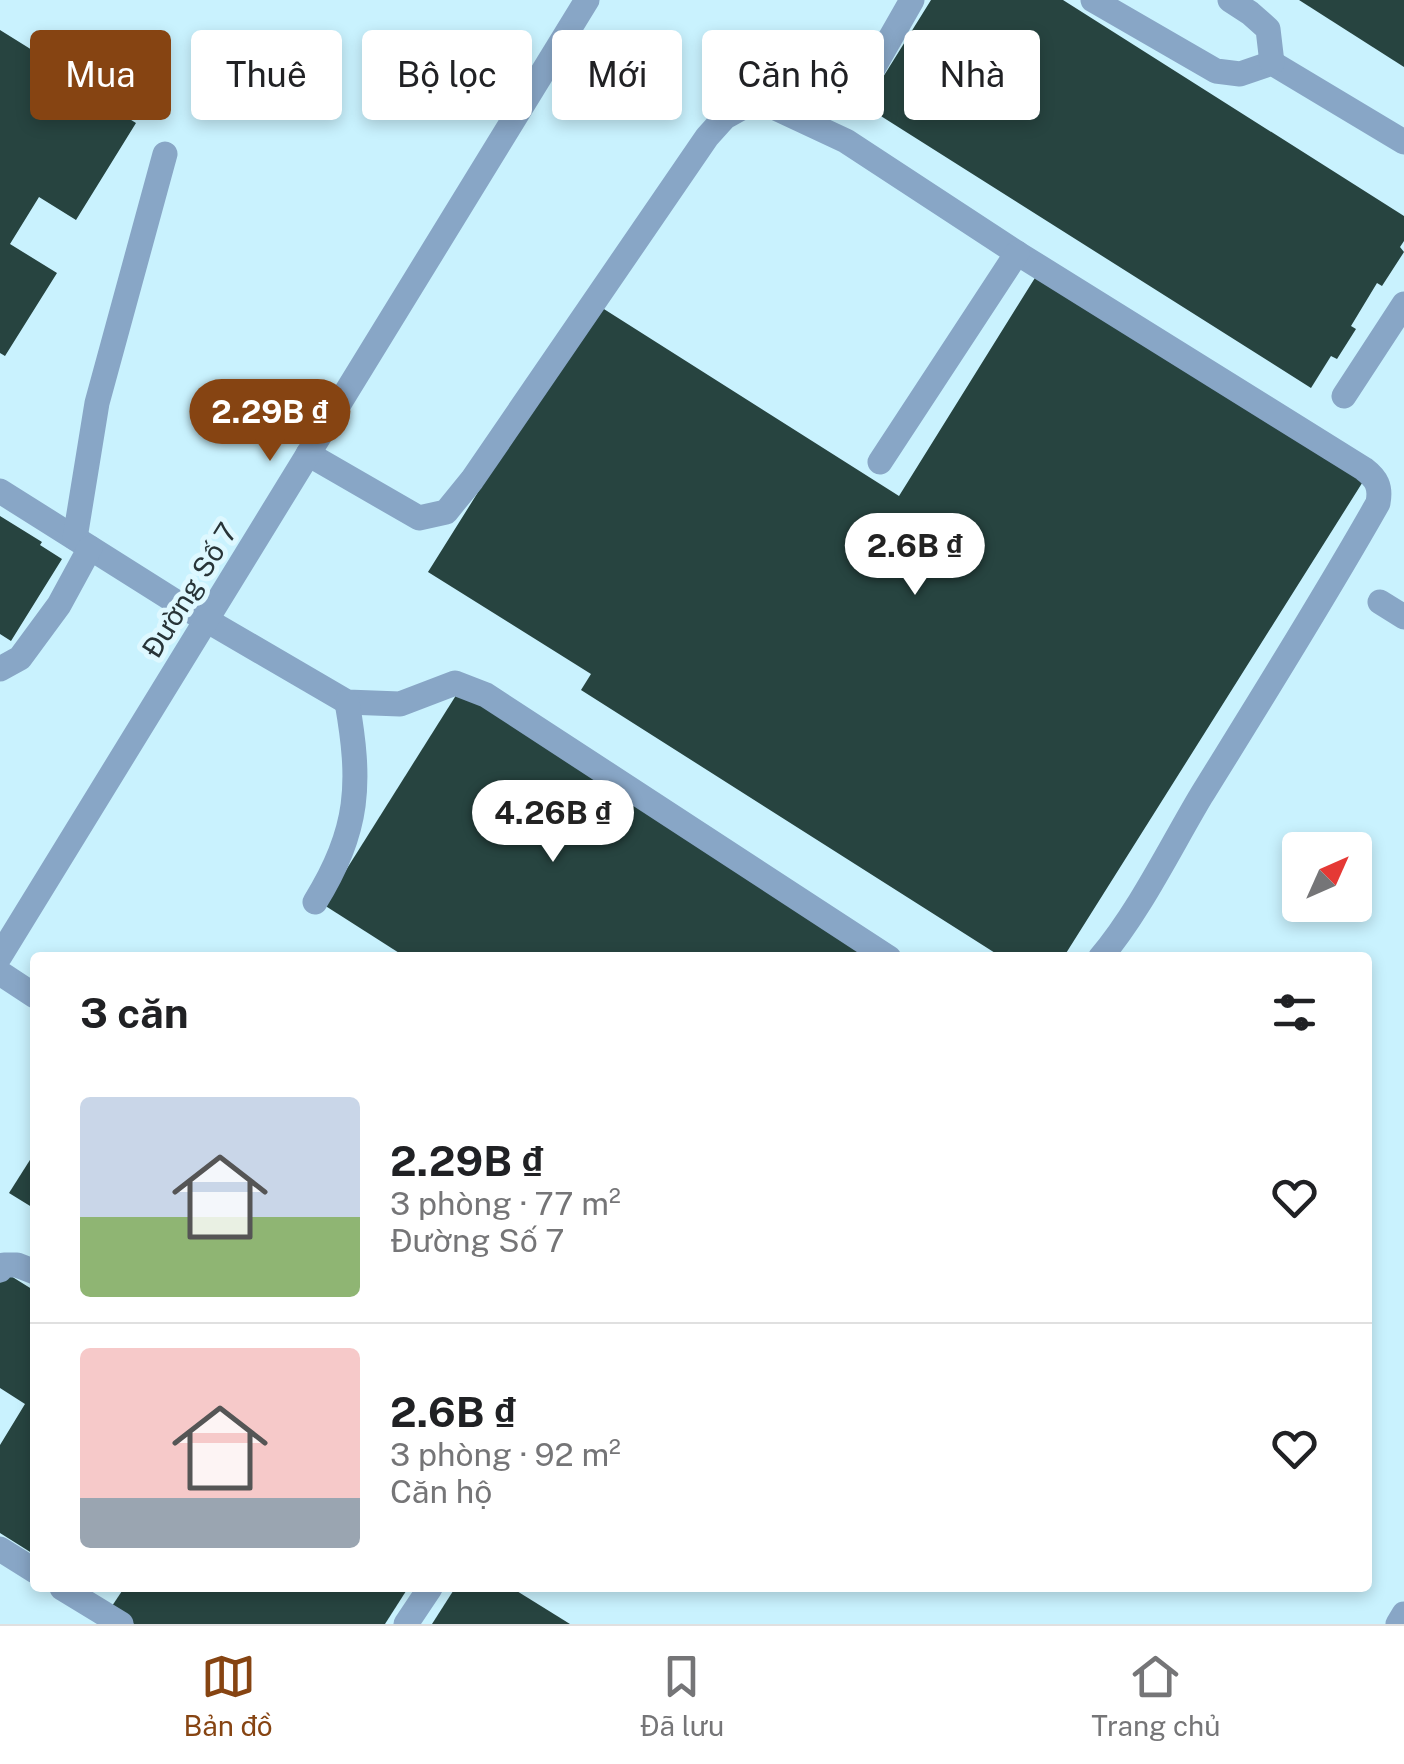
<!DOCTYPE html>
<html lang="vi">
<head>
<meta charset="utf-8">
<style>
  body { margin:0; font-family:"Public Sans",sans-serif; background:#f6f6f6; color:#202124; height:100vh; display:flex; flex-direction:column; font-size:38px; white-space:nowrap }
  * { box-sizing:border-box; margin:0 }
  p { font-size:32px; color:#757577 }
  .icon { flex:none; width:55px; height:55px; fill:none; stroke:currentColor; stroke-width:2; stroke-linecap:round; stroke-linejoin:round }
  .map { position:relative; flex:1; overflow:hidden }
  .sheet { position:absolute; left:30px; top:952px; width:1342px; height:640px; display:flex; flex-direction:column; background:#fff; border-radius:10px; box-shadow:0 5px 15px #0003 }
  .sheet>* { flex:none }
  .guide { position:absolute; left:30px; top:30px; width:1345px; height:90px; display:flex; gap:20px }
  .needle { width:65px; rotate:45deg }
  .tools { position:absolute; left:1282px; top:832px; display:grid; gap:20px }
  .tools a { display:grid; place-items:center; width:90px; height:90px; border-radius:10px; background:#fff; box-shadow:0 5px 15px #0003; font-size:50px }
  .price { position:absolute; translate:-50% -85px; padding:0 22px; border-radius:35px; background:#fff; color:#222; font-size:32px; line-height:65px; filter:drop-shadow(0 2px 5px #0008) }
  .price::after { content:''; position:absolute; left:50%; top:60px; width:30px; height:22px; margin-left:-15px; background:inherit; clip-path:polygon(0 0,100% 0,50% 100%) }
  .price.active { background:#864412; color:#fff }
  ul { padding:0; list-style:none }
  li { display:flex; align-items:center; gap:30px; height:250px; padding:0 50px }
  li+li { border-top:2px solid #e0e0e0 }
  li span { display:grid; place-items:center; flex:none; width:280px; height:200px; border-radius:10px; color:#555 }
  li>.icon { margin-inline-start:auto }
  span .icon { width:120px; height:120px; fill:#fffc; stroke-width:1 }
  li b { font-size:42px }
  h2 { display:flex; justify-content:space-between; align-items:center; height:120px; padding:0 50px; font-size:42px }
  .tag { padding:0 35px; border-radius:10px; background:#fff; box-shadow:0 5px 15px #0003; font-size:35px; line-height:90px }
  .tag.active { background:#864412; color:#fff }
  .dock { display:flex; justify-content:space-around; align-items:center; height:140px; border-top:2px solid #e0e0e0; background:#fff; font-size:28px; color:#757577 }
  .dock a { display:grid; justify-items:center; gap:5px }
  .dock .active { color:#864412 }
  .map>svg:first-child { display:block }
  .built { fill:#c9f2fe; fill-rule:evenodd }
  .building { fill:#274440 }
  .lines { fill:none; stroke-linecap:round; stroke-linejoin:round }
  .minor { stroke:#88a6c6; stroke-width:25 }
  .labels { text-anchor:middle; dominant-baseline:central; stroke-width:10; stroke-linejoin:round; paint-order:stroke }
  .street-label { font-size:28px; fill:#283438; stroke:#def8ff }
</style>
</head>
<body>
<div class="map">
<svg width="1404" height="1624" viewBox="0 0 1404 1624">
  <rect width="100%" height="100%" fill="#def8ff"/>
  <!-- built -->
  <path class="built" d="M0,0H1404V1624H0ZM1300,850H1355V905H1300ZM35,958H1368V1588H35Z"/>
  <!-- building -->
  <g class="building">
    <path d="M931,0H1063L1404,216V241L1400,247L1404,252L1382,286L1377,283L1351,326L1356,329L1337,359L1331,356L1311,388L865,106Z"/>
    <path d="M1299,0H1404V67Z"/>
    <path d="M0,30L85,83L81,89L136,123L76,220L39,197L10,244L57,273L5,356L0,353Z"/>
    <path d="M1038,273L1364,480L1063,958H1003L581,690L591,674L428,572L596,304L899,496Z"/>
    <path d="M0,516L42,542L40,545L62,559L11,641L0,634Z"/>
    <path d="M460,689L885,958H407L324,905Z"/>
    <path d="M35,1152V1209L9,1193Z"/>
    <path d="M6,1273L35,1291V1555L0,1533V1445L25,1404L0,1388V1283Z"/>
    <path d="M124,1588H408L385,1624H134L110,1609Z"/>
    <path d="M455,1588H512L570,1624H432Z"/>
  </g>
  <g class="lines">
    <!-- minor -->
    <g class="minor">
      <path d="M1093,0L1216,71L1240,74L1272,63L1404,142"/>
      <path d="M1230,0L1250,13L1268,29L1272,63"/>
      <path d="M772,52L843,91L853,95L859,93L912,0"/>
      <path d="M1344,396L1404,304"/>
      <path d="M308,454L419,518L446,512L472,480L707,137L725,117L743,107L769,105L846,141L1017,253L1364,469C1377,479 1381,487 1378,503C1322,602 1261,699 1201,796C1170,848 1139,912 1100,958"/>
      <path d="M880,462L1017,253"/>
      <path d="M0,491L184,607L347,702L400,704L455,683L486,695L889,958"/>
      <path d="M75,538L97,403L165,154"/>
      <path d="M1380,602L1404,617"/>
      <path d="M0,669L20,658L59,605L90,548"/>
      <path d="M315,902C360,830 361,782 347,702"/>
      <path d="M0,956L587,0"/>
      <path d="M0,973L35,996"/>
      <path d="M0,1270L4,1265H17L35,1272"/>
      <path d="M0,1549L35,1571"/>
      <path d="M62,1588L121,1624"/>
      <path d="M406,1624L430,1588"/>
      <path d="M1398,1624L1404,1614"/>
    </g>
  </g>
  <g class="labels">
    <!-- street labels -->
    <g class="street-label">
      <text transform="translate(189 590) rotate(-58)">Đường Số 7</text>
    </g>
  </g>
</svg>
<div class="tools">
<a><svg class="needle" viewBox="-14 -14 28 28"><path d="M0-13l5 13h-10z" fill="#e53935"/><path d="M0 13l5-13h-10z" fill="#757577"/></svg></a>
</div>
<b class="price active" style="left:270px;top:464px">2.29B ₫</b>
<b class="price" style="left:915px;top:598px">2.6B ₫</b>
<b class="price" style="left:553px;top:865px">4.26B ₫</b>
<div class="guide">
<a class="tag active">Mua</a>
<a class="tag">Thuê</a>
<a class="tag">Bộ lọc</a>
<a class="tag">Mới</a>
<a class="tag">Căn hộ</a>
<a class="tag">Nhà</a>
</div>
<section class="sheet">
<h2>3 căn<svg class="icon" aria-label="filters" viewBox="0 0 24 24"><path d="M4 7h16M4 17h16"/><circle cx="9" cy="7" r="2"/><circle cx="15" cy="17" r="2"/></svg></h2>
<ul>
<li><span style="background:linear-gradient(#c9d6e8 60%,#8fb573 0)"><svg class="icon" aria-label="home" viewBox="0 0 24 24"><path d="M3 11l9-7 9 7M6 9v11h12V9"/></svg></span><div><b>2.29B ₫</b><p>3 phòng · 77 m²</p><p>Đường Số 7</p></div><svg class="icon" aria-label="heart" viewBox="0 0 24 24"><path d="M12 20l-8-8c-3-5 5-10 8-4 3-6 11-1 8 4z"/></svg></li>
<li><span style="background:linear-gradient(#f6c9c9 75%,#9aa5b1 0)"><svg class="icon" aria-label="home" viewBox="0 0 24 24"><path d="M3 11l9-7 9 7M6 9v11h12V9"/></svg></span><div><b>2.6B ₫</b><p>3 phòng · 92 m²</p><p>Căn hộ</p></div><svg class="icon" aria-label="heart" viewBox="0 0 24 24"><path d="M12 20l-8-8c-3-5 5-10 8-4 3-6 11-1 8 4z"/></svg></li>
</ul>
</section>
</div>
<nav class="dock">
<a class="active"><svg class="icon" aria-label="map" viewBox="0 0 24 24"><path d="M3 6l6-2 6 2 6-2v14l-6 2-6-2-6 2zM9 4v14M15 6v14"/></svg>Bản đồ</a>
<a><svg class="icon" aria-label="saved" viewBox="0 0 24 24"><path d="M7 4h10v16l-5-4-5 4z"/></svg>Đã lưu</a>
<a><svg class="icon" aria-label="home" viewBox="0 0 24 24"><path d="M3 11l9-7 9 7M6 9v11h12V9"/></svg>Trang chủ</a>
</nav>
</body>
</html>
